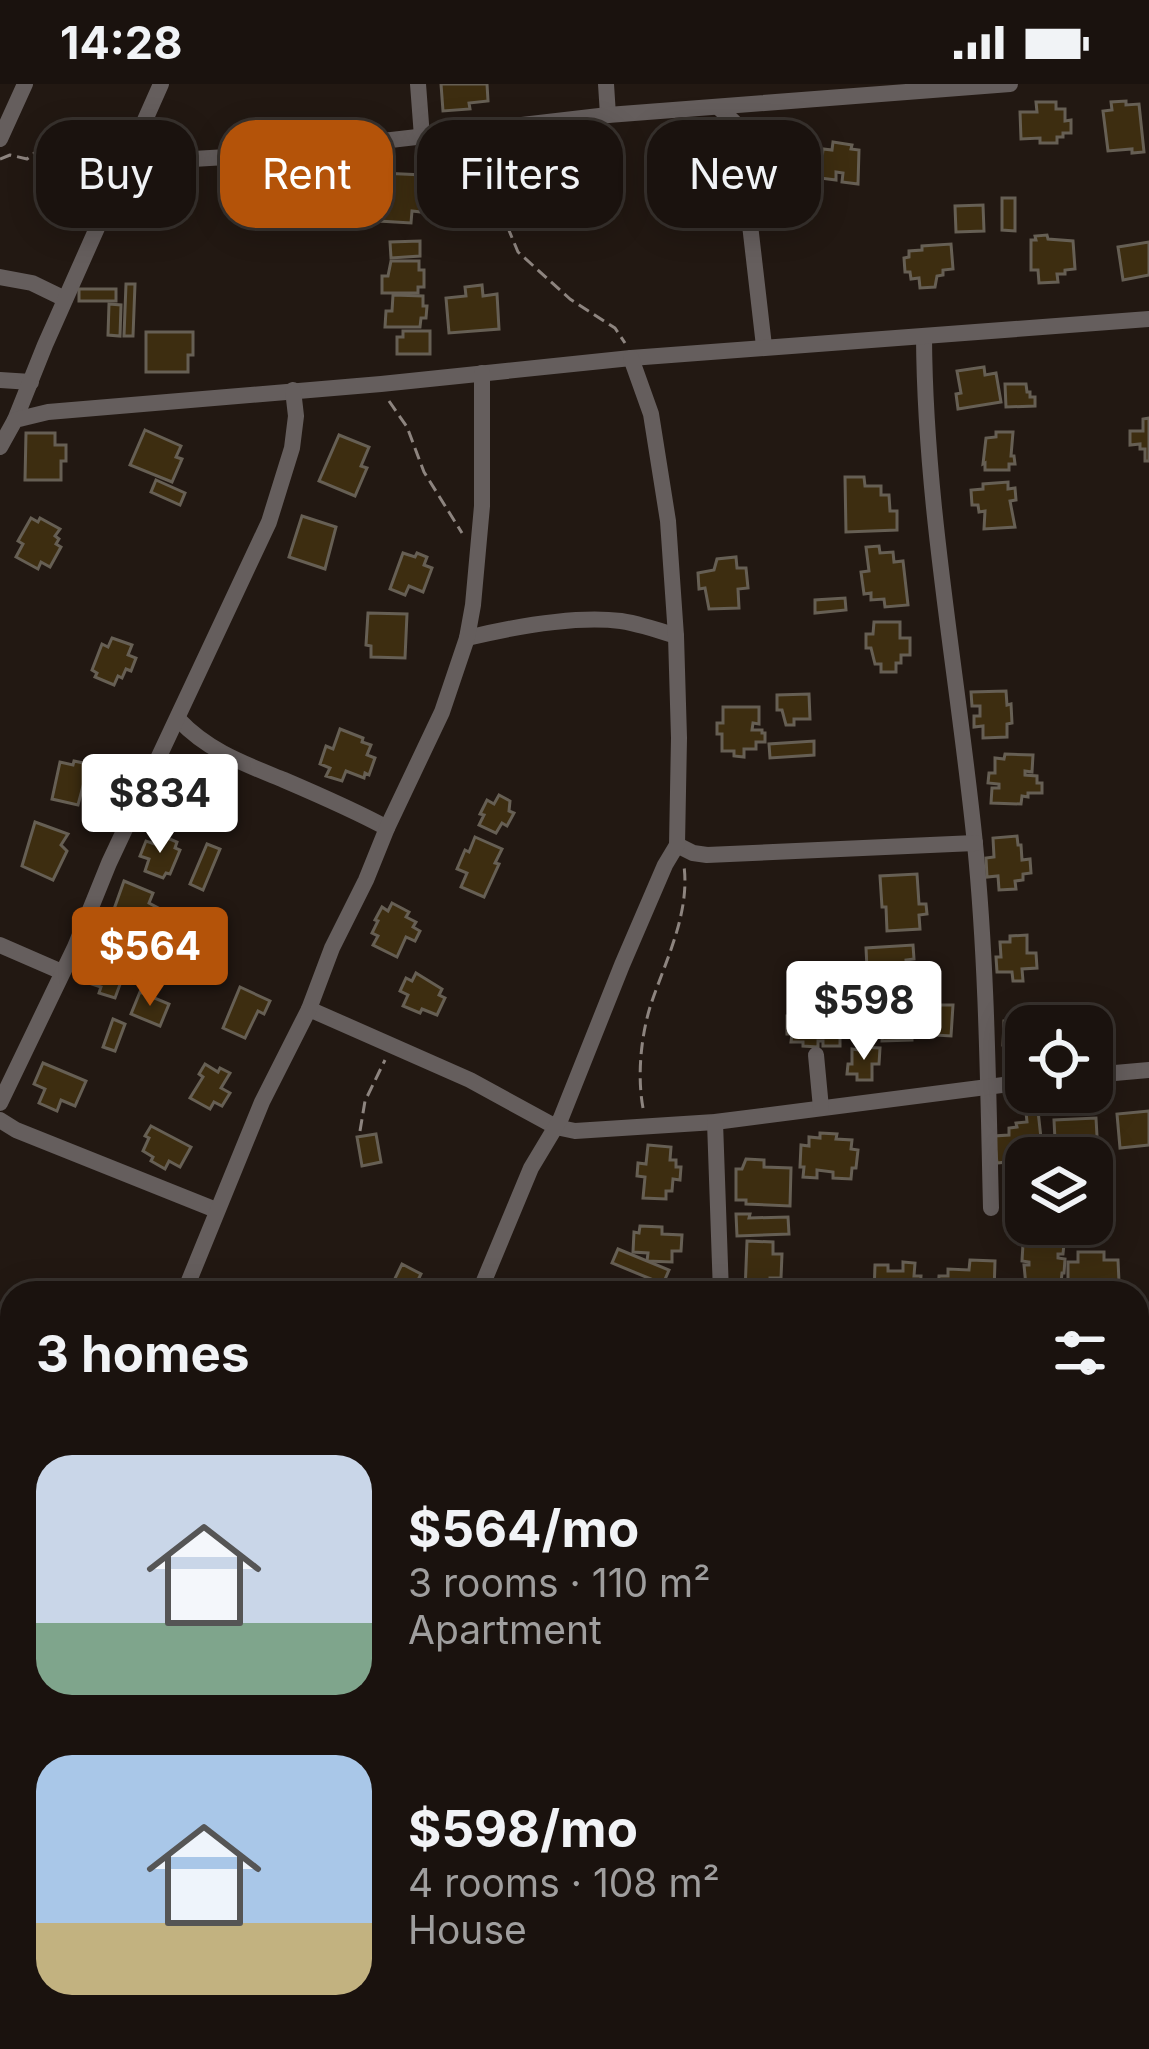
<!DOCTYPE html>
<html lang="en">
<head>
<meta charset="utf-8">
<style>
  body { margin:0; font-family:Inter,sans-serif; background:#27201c; color:#f1f3f6; height:100vh; display:flex; flex-direction:column; font-size:45px; white-space:nowrap }
  * { box-sizing:border-box; margin:0 }
  p { font-size:39px; color:#9f9e9e }
  .icon { flex:none; width:66px; height:66px; fill:none; stroke:currentColor; stroke-width:2; stroke-linecap:round; stroke-linejoin:round }
  .map { position:relative; flex:1; overflow:hidden }
  .drawer { position:absolute; left:0px; top:1197px; width:1149px; height:768px; display:flex; flex-direction:column; background:#1a120e; border-radius:36px 36px 0 0; box-shadow:0 6px 30px #0003,0 0 0 3px #38322e }
  .drawer>* { flex:none }
  .guide { position:absolute; left:36px; top:36px; width:1077px; height:108px; display:flex; gap:24px }
  .buttons { position:absolute; left:1005px; top:921px; display:grid; gap:24px }
  .buttons a { display:grid; place-items:center; width:108px; height:108px; border-radius:24px; background:#1a120e; box-shadow:0 6px 30px #0003,0 0 0 3px #38322e; font-size:60px }
  .price { position:absolute; translate:-50% -102px; padding:0 27px; border-radius:12px; background:#fff; color:#222; font-size:39px; line-height:78px; filter:drop-shadow(0 3px 6px #0008) }
  .price::after { content:''; position:absolute; left:50%; top:72px; width:36px; height:27px; margin-left:-18px; background:inherit; clip-path:polygon(0 0,100% 0,50% 100%) }
  .price.active { background:#b45309; color:#fff }
  ul { padding:0; list-style:none }
  li { display:flex; align-items:center; gap:36px; height:300px; padding:0 36px }
  li span { display:grid; place-items:center; flex:none; width:336px; height:240px; border-radius:36px; color:#555 }
  li>.icon { margin-inline-start:auto }
  span .icon { width:144px; height:144px; fill:#fffc; stroke-width:1 }
  li b { font-size:51px }
  h2 { display:flex; justify-content:space-between; align-items:center; height:144px; padding:0 36px; font-size:51px }
  .chip { padding:0 42px; border-radius:36px; background:#1a120e; box-shadow:0 6px 30px #0003,0 0 0 3px #38322e; font-size:42px; line-height:108px }
  .chip.active { background:#b45309; color:#fff }
  .status { display:flex; justify-content:space-between; align-items:center; height:84px; padding:0 60px; background:#1a120e; direction:ltr }
  .status svg { height:33px; fill:currentColor }
  .map>svg:first-child { display:block }
  .building { fill:#3d2d10; stroke:#665f54; stroke-width:3 }
  .lines { fill:none; stroke-linecap:round; stroke-linejoin:round }
  .path { stroke:#8d847f; stroke-width:3; stroke-dasharray:12 6; stroke-linecap:butt }
  .minor { stroke:#655e5d; stroke-width:16 }
</style>
</head>
<body>
<div class="status"><b>14:28</b><svg viewBox="0 0 49 12"><path d="M0 12V9h3v3zM5 12V6h3v6zM10 12V3h3v9zM15 12V0h3v12zM26 1h20v11H26zM47 4h2v5h-2z"/></svg></div>
<div class="map">
<svg width="1149" height="1965" viewBox="0 0 1149 1965">
  <rect width="100%" height="100%" fill="#221812"/>
  <!-- building -->
  <g class="building">
    <path d="M441,0H487L488,17L469,19L470,25L443,27Z"/>
    <path d="M1126,17V21L1139,20L1144,68L1132,69V65L1108,67L1103,27L1112,26L1111,18Z"/>
    <path d="M1036,18H1056V25H1065V37L1071,36V49H1063V53H1057V59H1040V54L1021,55L1020,28H1037Z"/>
    <path d="M800,41L805,74L763,78L760,45Z"/>
    <path d="M833,58L852,61L851,65L859,66L858,100L842,98L843,89L836,88V96L820,94L823,65L832,66Z"/>
    <path d="M570,65H596V72L605,71V78H610L611,93H596V101H569V91H562V74H570Z"/>
    <path d="M381,89L423,91V100H428L427,113L421,112V128L412,127L411,139L379,137Z"/>
    <path d="M1002,114H1015V147L1002,146Z"/>
    <path d="M983,121L984,147L956,148L955,122Z"/>
    <path d="M1047,151L1048,155L1073,157L1075,185L1065,186V190H1057L1058,198L1039,199L1038,186H1031V156H1036L1035,152Z"/>
    <path d="M420,157V172L391,174L390,158Z"/>
    <path d="M1149,158V191L1123,196L1118,163Z"/>
    <path d="M951,160L953,185L943,186V191L937,192L935,203L920,204L919,194L911,195L910,188H905L904,174L909,173V167L922,166V162Z"/>
    <path d="M391,177H419V186H424V203H418V209H382V192H388Z"/>
    <path d="M126,200H135L133,252H124Z"/>
    <path d="M482,201L483,212L497,210L499,245L449,249L446,214L466,212L465,203Z"/>
    <rect x="79" y="205" width="37" height="12"/>
    <path d="M393,211L423,212V222H427L426,234H421L420,243H385L386,227H392Z"/>
    <path d="M109,220L121,221L120,252L108,251Z"/>
    <path d="M403,247H430V270H397V253H403Z"/>
    <path d="M146,248H193V271H188V288H146Z"/>
    <path d="M984,283L985,291L996,289L1001,318L958,325L956,310L961,309L957,287Z"/>
    <path d="M1005,300H1026L1027,308H1030V313H1035V322L1006,323Z"/>
    <path d="M1149,334V377H1145V365H1140V360L1130,361V347H1143V335Z"/>
    <path d="M145,346L181,362L176,373L182,375L172,398L130,381Z"/>
    <path d="M996,348H1013L1011,372H1014L1015,380H1009V386H985V379L983,380L986,354L996,353Z"/>
    <path d="M26,349H55V361H66V377H61V396H25Z"/>
    <path d="M339,351L369,363L361,382L367,384L355,412L319,397Z"/>
    <path d="M845,393H864L865,402H881V411H889L890,427H897V446L846,448Z"/>
    <path d="M156,396L185,409L180,421L151,408Z"/>
    <path d="M1008,398V405L1015,404L1016,416L1010,417L1015,443L984,445L985,427L979,428L978,421H972L971,406L983,405V400Z"/>
    <path d="M302,432L336,443L325,485L289,473Z"/>
    <path d="M31,434L38,438L40,434L60,445L55,452L59,455L56,460L61,463L50,483L41,478L38,485L16,473L23,460L18,457Z"/>
    <path d="M879,462L880,469L893,468L894,478L903,477L908,521L885,523L884,515L871,516V509L864,510L861,488L869,487L866,463Z"/>
    <path d="M403,469L415,473L417,469L427,473L424,481L432,484L423,508L409,502L405,511L390,505Z"/>
    <path d="M736,473L737,484H746L748,504L738,505L739,524L709,525L705,504L699,505L698,489L714,486L717,475Z"/>
    <path d="M845,514L846,526L815,529V516Z"/>
    <path d="M368,529L407,530L405,574L371,573V562L366,561Z"/>
    <path d="M874,538H900V554H910V571H901V579H896V588H881V580H875L871,564H866V550H873Z"/>
    <path d="M112,554L132,561L128,571L136,574L131,587L126,585L122,594L118,592L114,601L95,593L97,589L92,586L102,560L108,563Z"/>
    <path d="M1006,607L1007,621L1011,620L1012,639L1007,640V653L983,654V642L974,643V632H980V622H972L971,608Z"/>
    <path d="M809,610L810,635H794V641H786L782,626H777V611Z"/>
    <path d="M723,623H759V640L753,639L752,646H762V649H765V658H756V665H744V673L734,672V667H722V650H717V639H723Z"/>
    <path d="M340,645L363,654L362,658L371,661L367,671L375,674L369,691L365,689L364,694L346,687L342,697L326,692L330,684L320,680L326,662L333,665Z"/>
    <path d="M814,657V671L770,674L769,660Z"/>
    <path d="M1005,670L1033,671L1032,688L1025,687V691L1037,692V699H1042V709H1028V713L1022,712L1021,720L991,719L992,704H999V700L988,699L989,689H995V674L1004,675Z"/>
    <path d="M74,677L88,680L86,690L94,691L91,704L83,702L78,721L52,715L60,678L73,681Z"/>
    <path d="M499,711L510,717L509,727L514,729L507,742L502,739L496,749L479,741L484,731L480,730L487,716L494,720Z"/>
    <path d="M35,738L68,750L61,761L67,767L53,796L22,782Z"/>
    <path d="M158,750L177,758L175,764L180,766L170,790L166,789L163,794L145,787L149,775L140,772L146,757L155,760Z"/>
    <path d="M1017,752L1018,761H1021L1022,776L1030,775L1031,789L1023,790V796L1015,797L1016,805L999,806L998,792L987,793L986,774L994,773L993,754Z"/>
    <path d="M475,753L502,765L495,779L499,780L484,813L461,803L467,789L457,785L465,766L469,768Z"/>
    <path d="M207,760L220,765L203,806L190,800Z"/>
    <path d="M917,790L919,820H926L927,830L919,831L920,845L887,847L886,823H882L880,792Z"/>
    <path d="M124,797L153,809L149,819L160,825L145,858L114,849L119,833L113,828Z"/>
    <path d="M392,819L409,828L406,833L416,838L413,843L420,847L415,857L406,853L397,873L373,861L378,852L372,849L378,837L375,836L382,823L388,827Z"/>
    <path d="M99,851L125,861L121,873L129,876L115,914L99,909L101,903L89,899L94,886L87,884Z"/>
    <path d="M1027,851V869H1036L1037,884L1022,885L1023,897H1013L1012,888H997L996,873H1001L1000,858H1010V852Z"/>
    <path d="M913,861L914,875L906,876L907,889L900,890L901,899L890,900V903L868,904L866,864Z"/>
    <path d="M416,889L442,905L439,911L445,914L437,931L422,925L420,929L403,922L408,911L400,907L406,894L412,897Z"/>
    <path d="M240,903L270,917L264,930L258,927L245,954L223,944Z"/>
    <path d="M140,908L169,920L160,942L131,930Z"/>
    <path d="M809,916L831,917L835,938H840V962H823V957H818V963L803,962V958H791L792,950H787V932H808Z"/>
    <path d="M940,921H953L951,952L919,950L920,927L939,928Z"/>
    <path d="M883,929H912V956L882,957Z"/>
    <path d="M1020,929H1037V938H1055V942H1026V971H1021V967H1012V961H1003L1004,937H1020Z"/>
    <path d="M113,935L125,940L115,967L103,963Z"/>
    <path d="M859,963L880,964L879,980H872V996H857V990H847L848,980H852V965L859,966Z"/>
    <path d="M43,979L86,997L75,1022L61,1016L57,1027L39,1019L45,1005L34,1000Z"/>
    <path d="M205,980L218,988L220,984L230,989L221,1004L230,1009L222,1022L214,1018L210,1025L190,1014L203,993L199,990Z"/>
    <path d="M1038,1027L1043,1072L1048,1071V1074H1026V1085L1025,1076L997,1079L994,1052L1009,1051V1044L1017,1043L1016,1039L1027,1038L1026,1028Z"/>
    <path d="M1149,1027V1061L1120,1064L1117,1030Z"/>
    <path d="M1096,1034L1098,1070L1052,1072L1051,1056H1055L1054,1036Z"/>
    <path d="M151,1042L191,1063L180,1083L169,1077L165,1085L151,1077L153,1073L143,1067L149,1054L145,1052Z"/>
    <path d="M820,1049L837,1050L836,1055L852,1056L851,1065L858,1066L856,1084H852L851,1095L833,1094V1088L817,1086V1094L803,1093L804,1083H800L801,1061L809,1062V1053L820,1054Z"/>
    <path d="M376,1050L381,1078L362,1082L357,1053Z"/>
    <path d="M648,1061L671,1063L670,1076H676V1083H681L680,1096L673,1095L672,1107H666V1115L643,1114L645,1093L637,1092L638,1079L646,1080Z"/>
    <path d="M746,1075L764,1076V1083L791,1084L790,1122L746,1120V1116H736V1085H742Z"/>
    <path d="M736,1130H750L749,1134L788,1133L789,1150L737,1152Z"/>
    <path d="M640,1142L662,1143V1150L682,1151L681,1167H672V1178L647,1177L648,1169L633,1168L634,1148L639,1149Z"/>
    <path d="M1041,1151L1049,1152L1048,1159L1064,1160L1063,1170H1058V1174L1065,1175L1064,1189H1062L1061,1199H1055V1204L1026,1202L1024,1181H1029V1178L1022,1177L1023,1160H1027V1154L1041,1155Z"/>
    <path d="M747,1157L773,1158V1170H782L781,1194H770V1202H760V1209L745,1208Z"/>
    <path d="M618,1165L669,1186L663,1200L612,1179Z"/>
    <path d="M1078,1168H1104V1176H1118L1119,1198H1110V1207H1082V1202H1068V1178H1078Z"/>
    <path d="M970,1176L995,1177L994,1209H938L939,1192H948V1185L969,1186Z"/>
    <path d="M903,1178L915,1179L914,1192H921L920,1209H874L875,1181H888V1187H903Z"/>
    <path d="M402,1180L421,1190L417,1198L431,1204L429,1209H388Z"/>
    <path d="M1137,1278H1149V1312L1137,1313Z"/>
    <path d="M1137,1531L1149,1532V1564H1137Z"/>
  </g>
  <g class="lines">
    <!-- path -->
    <g class="path">
      <path d="M470,62L489,119L508,144L518,168L570,215L615,244L625,259"/>
      <path d="M0,75L10,71L27,75C52,54 55,59 85,58C95,58 105,54 116,54"/>
      <path d="M389,317L407,343L424,388L462,449"/>
      <path d="M643,1024C637,992 641,951 651,920C666,876 690,829 684,782"/>
      <path d="M360,1047L365,1017L385,976"/>
      <path d="M0,1541L12,1574"/>
      <path d="M897,1953L899,1965"/>
    </g>
    <!-- minor -->
    <g class="minor">
      <path d="M418,0L422,53"/>
      <path d="M606,0L608,31"/>
      <path d="M718,23L734,38L740,54L764,262"/>
      <path d="M0,55L25,0"/>
      <path d="M126,79L261,71L608,31L1010,0"/>
      <path d="M0,193L32,199L65,215"/>
      <path d="M924,253C925,423 958,591 975,760C987,881 988,1002 991,1124"/>
      <path d="M0,296L31,298"/>
      <path d="M15,336L45,261L161,0"/>
      <path d="M0,363L15,336L48,328L381,300L631,274L1149,235"/>
      <path d="M467,554C513,543 574,531 621,537C640,540 658,546 676,552"/>
      <path d="M179,636C208,667 245,680 284,696C319,711 354,726 387,744"/>
      <path d="M677,761L693,769L707,771L975,759"/>
      <path d="M0,861L62,888"/>
      <path d="M309,925L470,996L556,1043L575,1047L715,1038L1026,998"/>
      <path d="M816,971L821,1024"/>
      <path d="M1092,991L1149,986"/>
      <path d="M0,1019L75,863L109,779L269,438L292,364L296,332L293,306"/>
      <path d="M0,1036L16,1046L216,1126"/>
      <path d="M715,1038L721,1209"/>
      <path d="M184,1209L262,1018L309,925L332,864L366,796L387,744L442,628L467,554L473,521L482,422V289"/>
      <path d="M479,1209L531,1084L561,1034L622,881L665,781L677,761L679,654L676,552L668,437L651,330L631,274"/>
      <path d="M1137,1239L1149,1238"/>
      <path d="M0,1392L12,1400"/>
      <path d="M1137,1500L1149,1499"/>
      <path d="M0,1699L12,1693"/>
      <path d="M1137,1741L1149,1739"/>
      <path d="M189,1953L196,1965"/>
      <path d="M561,1953L576,1965"/>
      <path d="M531,1965L552,1953"/>
      <path d="M705,1965L710,1953"/>
    </g>
  </g>
</svg>
<div class="buttons">
<a><svg class="icon" aria-label="locate" viewBox="0 0 24 24"><circle cx="12" cy="12" r="6"/><path d="M12 2v4M12 18v4M2 12h4M18 12h4"/></svg></a>
<a><svg class="icon" aria-label="layers" viewBox="0 0 24 24"><path d="M12 4l9 5-9 5-9-5zM3 14l9 5 9-5"/></svg></a>
</div>
<b class="price" style="left:160px;top:772px">$834</b>
<b class="price active" style="left:150px;top:925px">$564</b>
<b class="price" style="left:864px;top:979px">$598</b>
<div class="guide">
<a class="chip">Buy</a>
<a class="chip active">Rent</a>
<a class="chip">Filters</a>
<a class="chip">New</a>
</div>
<section class="drawer">
<h2>3 homes<svg class="icon" aria-label="filters" viewBox="0 0 24 24"><path d="M4 7h16M4 17h16"/><circle cx="9" cy="7" r="2"/><circle cx="15" cy="17" r="2"/></svg></h2>
<ul>
<li><span style="background:linear-gradient(#c9d6e8 70%,#7fa58c 0)"><svg class="icon" aria-label="home" viewBox="0 0 24 24"><path d="M3 11l9-7 9 7M6 9v11h12V9"/></svg></span><div><b>$564/mo</b><p>3 rooms · 110 m²</p><p>Apartment</p></div></li>
<li><span style="background:linear-gradient(#a9c7e8 70%,#c2b280 0)"><svg class="icon" aria-label="home" viewBox="0 0 24 24"><path d="M3 11l9-7 9 7M6 9v11h12V9"/></svg></span><div><b>$598/mo</b><p>4 rooms · 108 m²</p><p>House</p></div></li>
</ul>
</section>
</div>
</body>
</html>
